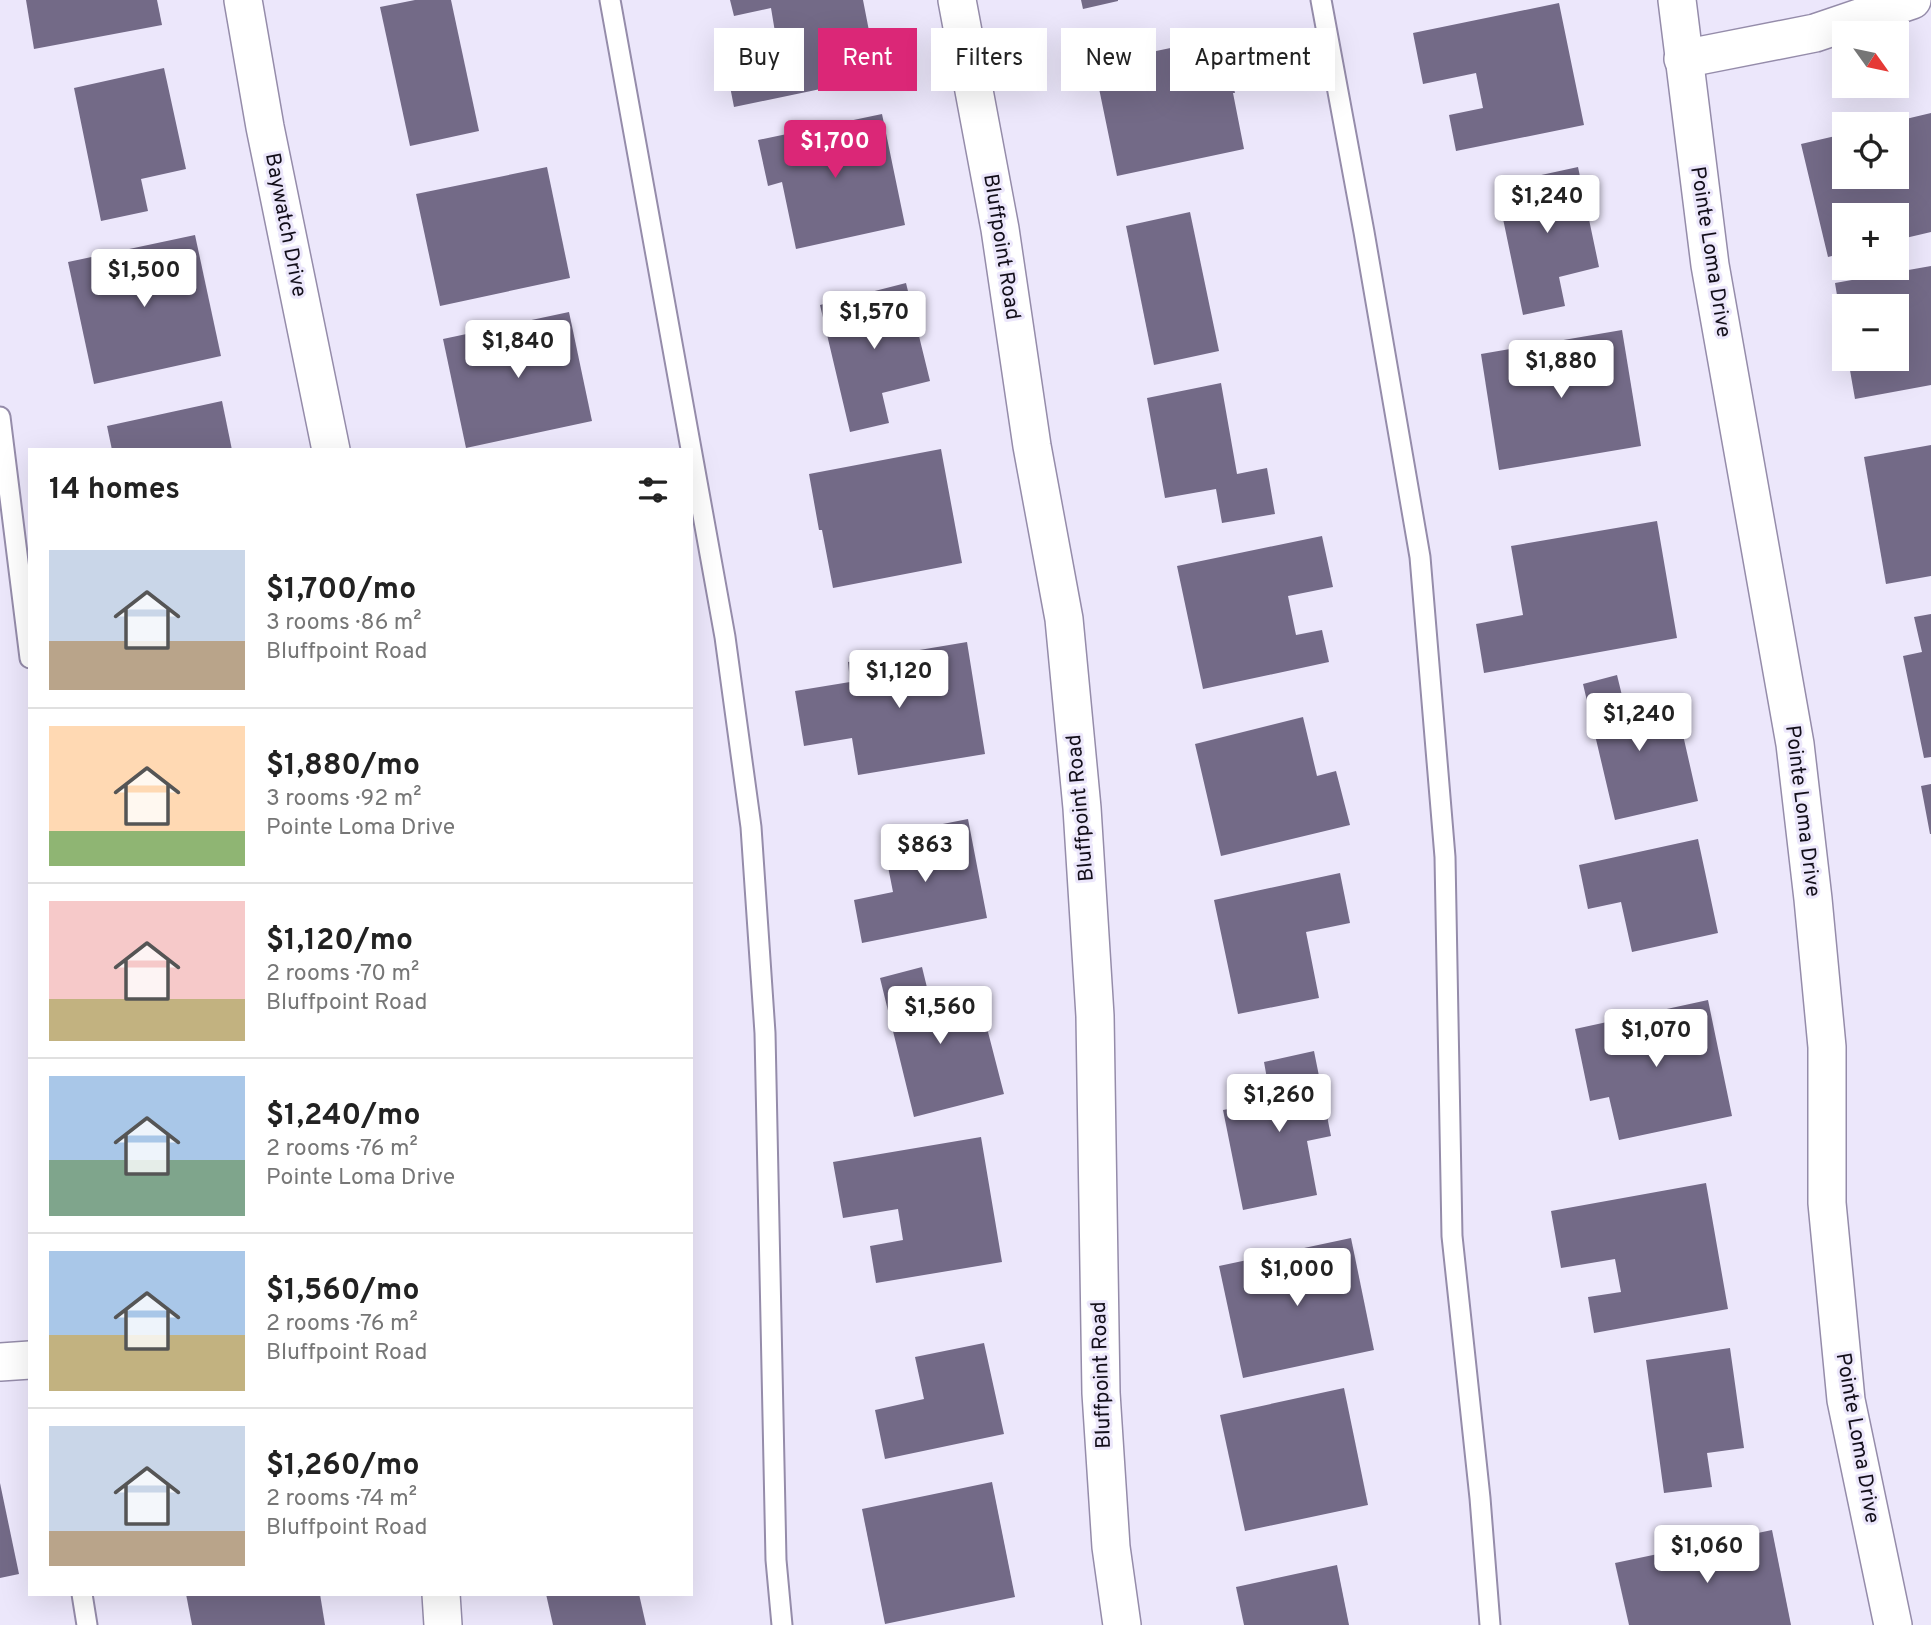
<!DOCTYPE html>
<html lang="en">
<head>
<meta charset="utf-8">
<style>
  body { margin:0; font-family:Overpass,sans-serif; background:#f2f2f2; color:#222; height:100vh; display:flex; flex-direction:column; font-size:26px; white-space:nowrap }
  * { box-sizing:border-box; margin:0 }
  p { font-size:23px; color:#767676 }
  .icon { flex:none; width:38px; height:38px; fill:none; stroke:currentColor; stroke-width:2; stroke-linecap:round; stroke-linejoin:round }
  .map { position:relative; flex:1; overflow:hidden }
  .drawer { position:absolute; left:28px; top:448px; width:665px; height:1148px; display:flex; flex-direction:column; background:#fff; border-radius:0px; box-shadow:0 7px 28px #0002 }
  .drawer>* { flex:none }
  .banner { position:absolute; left:714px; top:28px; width:665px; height:63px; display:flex; gap:14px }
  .needle { width:46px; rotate:123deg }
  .buttons { position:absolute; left:1832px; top:21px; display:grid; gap:14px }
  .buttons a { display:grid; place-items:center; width:77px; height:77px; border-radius:0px; background:#fff; box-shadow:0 7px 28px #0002; font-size:35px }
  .price { position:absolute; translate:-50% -60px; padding:0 16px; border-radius:7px; background:#fff; color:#222; font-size:23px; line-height:46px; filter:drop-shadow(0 2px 4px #0008) }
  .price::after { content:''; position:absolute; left:50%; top:42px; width:21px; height:16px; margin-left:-10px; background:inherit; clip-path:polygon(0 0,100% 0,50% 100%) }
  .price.current { background:#db2777; color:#fff }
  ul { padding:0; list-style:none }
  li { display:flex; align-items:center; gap:21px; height:175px; padding:0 21px }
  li+li { border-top:2px solid #e0e0e0 }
  li span { display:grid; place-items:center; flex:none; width:196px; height:140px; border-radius:0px; color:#555 }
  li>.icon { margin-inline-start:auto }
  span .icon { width:84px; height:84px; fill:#fffc; stroke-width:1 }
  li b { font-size:30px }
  h2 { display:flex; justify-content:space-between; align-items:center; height:84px; padding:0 21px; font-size:30px }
  .chip { padding:0 24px; border-radius:0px; background:#fff; box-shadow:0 7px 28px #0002; font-size:24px; line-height:63px }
  .chip.current { background:#db2777; color:#fff }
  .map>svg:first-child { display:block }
  .building { fill:#736a87 }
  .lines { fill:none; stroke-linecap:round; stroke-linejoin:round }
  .service-casing { stroke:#958caa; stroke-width:23 }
  .minor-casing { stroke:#958caa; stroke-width:40 }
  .service { stroke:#fff; stroke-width:19 }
  .minor { stroke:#fff; stroke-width:37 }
  .labels { text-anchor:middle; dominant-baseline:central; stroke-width:6; stroke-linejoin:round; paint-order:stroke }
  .street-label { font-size:21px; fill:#130f1a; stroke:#ece7fb }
</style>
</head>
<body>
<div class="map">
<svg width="1931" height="1625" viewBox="0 0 1931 1625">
  <rect width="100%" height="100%" fill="#ece7fb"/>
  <!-- building -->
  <g class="building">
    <path d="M26,0H157L162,25L34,49Z"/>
    <path d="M415,0H451L479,131L410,146L380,7Z"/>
    <path d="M730,0H863L878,77L734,107L724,56L777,44L771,8L734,16Z"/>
    <path d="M1081,0H1118V1L1083,9Z"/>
    <path d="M1559,3L1584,125L1456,151L1449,115L1483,108L1476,73L1423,84L1413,33Z"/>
    <path d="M1223,37L1235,93H1233L1244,149L1117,176L1094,64Z"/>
    <path d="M164,68L186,169L141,179L148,211L101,221L74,88Z"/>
    <path d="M1931,113V232L1897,240V215H1844V253L1828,257L1801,144L1844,134V177H1897V124L1889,123Z"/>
    <path d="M882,114L905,225L796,249L782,182L768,186L758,140Z"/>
    <path d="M547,167L570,278L440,306L416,194Z"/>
    <path d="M1578,167L1599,267L1559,277L1565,306L1523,315L1496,185Z"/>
    <path d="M1190,212L1219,351L1154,365L1126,226Z"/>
    <path d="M195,235L221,356L94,384L68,262Z"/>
    <path d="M1931,266V385L1855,399L1848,359H1897V306H1844V332H1843L1835,283Z"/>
    <path d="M906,283L930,381L882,393L889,423L850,432L820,305Z"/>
    <path d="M569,312L592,421L466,448L443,339Z"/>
    <path d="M1622,330L1641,446L1499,470L1481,354Z"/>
    <path d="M1221,383L1237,474L1267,468L1275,514L1222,523L1216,489L1165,498L1147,398Z"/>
    <path d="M222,401L232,450H112L107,426Z"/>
    <path d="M1931,445V576L1886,584L1864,457Z"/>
    <path d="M941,449L962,563L833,588L822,530H819L809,474Z"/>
    <path d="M1657,521L1677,638L1484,673L1476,624L1523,615L1511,546Z"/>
    <path d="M1322,536L1333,587L1288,596L1296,635L1322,630L1329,662L1203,689L1177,566Z"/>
    <path d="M1931,614V757L1924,758L1903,656L1922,652L1914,617Z"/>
    <path d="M967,642L985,754L858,775L852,738L804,746L795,691L850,682L848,662Z"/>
    <path d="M1617,675L1627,716L1676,704L1698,801L1615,820L1583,684Z"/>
    <path d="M1303,717L1317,776L1336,771L1350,825L1221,856L1195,744Z"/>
    <path d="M1931,784V834H1930L1921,786Z"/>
    <path d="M968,819L987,918L862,943L854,900L893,892L882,836Z"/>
    <path d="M1698,839L1718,933L1632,952L1621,902L1588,909L1579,865Z"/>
    <path d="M1340,873L1350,923L1306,932L1319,998L1238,1014L1214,900Z"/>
    <path d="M922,967L932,1008L979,997L1004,1094L914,1117L880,978Z"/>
    <path d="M1708,1000L1732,1116L1619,1140L1609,1097L1590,1101L1575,1029Z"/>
    <path d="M1314,1051L1331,1136L1307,1141L1317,1195L1243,1210L1223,1110L1271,1101L1264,1062Z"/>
    <path d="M981,1137L1002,1262L876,1283L870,1246L903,1240L898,1209L843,1218L833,1162Z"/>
    <path d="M1706,1183L1728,1309L1594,1333L1588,1297L1621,1292L1615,1259L1561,1268L1551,1211Z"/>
    <path d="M1351,1238L1374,1350L1243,1378L1219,1266Z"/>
    <path d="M984,1343L1004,1434L885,1459L875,1410L924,1399L915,1357Z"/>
    <path d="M1730,1348L1744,1448L1707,1453L1712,1487L1664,1493L1646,1360Z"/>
    <path d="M1344,1388L1368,1505L1245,1531L1220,1415Z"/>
    <path d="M992,1482L1015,1597L885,1624L862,1509Z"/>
    <path d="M0,1483L19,1574L0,1578Z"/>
    <path d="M1772,1530L1791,1625H1629L1615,1563Z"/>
    <path d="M1337,1565L1349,1625H1244L1236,1587Z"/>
    <path d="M186,1594H320L325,1625H192Z"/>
    <path d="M546,1594H639L646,1625H553Z"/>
  </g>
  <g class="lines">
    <defs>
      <g id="service">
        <path d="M610,0L725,637L751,827L765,1033L776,1560L782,1625"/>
        <path d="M1321,0L1364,232L1420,557L1445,857L1452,1236L1480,1498L1490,1625"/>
        <path d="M0,417L30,658"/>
        <path d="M82,1594L87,1625"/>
      </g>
      <g id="minor">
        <path d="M243,0L265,127L331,450"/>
        <path d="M957,0L1000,229L1032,446L1064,619L1082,808L1095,1016L1101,1393L1111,1547L1122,1625"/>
        <path d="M1677,0L1710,265L1795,744L1813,899L1827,1047V1203L1846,1400L1893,1625"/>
        <path d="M1683,59L1815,33L1912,0"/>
        <path d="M0,1362L30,1360"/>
        <path d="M441,1594L443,1625"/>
      </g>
    </defs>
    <!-- service casing -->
    <use href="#service" class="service-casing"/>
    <!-- minor casing -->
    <use href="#minor" class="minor-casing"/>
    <!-- service -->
    <use href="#service" class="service"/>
    <!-- minor -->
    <use href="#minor" class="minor"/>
  </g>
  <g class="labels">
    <!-- street labels -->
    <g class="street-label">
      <text transform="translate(285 225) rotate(79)">Baywatch Drive</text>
      <text transform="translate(1001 247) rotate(81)">Bluffpoint Road</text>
      <text transform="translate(1710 252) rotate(81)">Pointe Loma Drive</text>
      <text transform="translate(1081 808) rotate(-95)">Bluffpoint Road</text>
      <text transform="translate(1802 811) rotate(83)">Pointe Loma Drive</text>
      <text transform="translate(1102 1375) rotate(-92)">Bluffpoint Road</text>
      <text transform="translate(1857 1438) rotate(80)">Pointe Loma Drive</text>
    </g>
  </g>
</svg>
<div class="buttons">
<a><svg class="needle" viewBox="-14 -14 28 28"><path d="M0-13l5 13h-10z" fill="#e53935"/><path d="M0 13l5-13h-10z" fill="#767676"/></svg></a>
<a><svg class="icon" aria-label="locate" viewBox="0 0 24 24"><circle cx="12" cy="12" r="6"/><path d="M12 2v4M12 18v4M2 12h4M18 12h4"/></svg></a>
<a>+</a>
<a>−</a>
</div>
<b class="price current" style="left:835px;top:180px">$1,700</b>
<b class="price" style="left:1547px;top:235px">$1,240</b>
<b class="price" style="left:144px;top:309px">$1,500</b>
<b class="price" style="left:874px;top:351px">$1,570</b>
<b class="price" style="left:518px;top:380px">$1,840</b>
<b class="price" style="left:1561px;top:400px">$1,880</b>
<b class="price" style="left:899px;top:710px">$1,120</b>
<b class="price" style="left:1639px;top:753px">$1,240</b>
<b class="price" style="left:925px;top:884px">$863</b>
<b class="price" style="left:940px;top:1046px">$1,560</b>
<b class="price" style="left:1656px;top:1069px">$1,070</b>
<b class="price" style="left:1279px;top:1134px">$1,260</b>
<b class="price" style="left:1297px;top:1308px">$1,000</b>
<b class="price" style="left:1707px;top:1585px">$1,060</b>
<div class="banner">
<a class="chip">Buy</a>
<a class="chip current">Rent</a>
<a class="chip">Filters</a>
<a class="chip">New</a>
<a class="chip">Apartment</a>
</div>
<section class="drawer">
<h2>14 homes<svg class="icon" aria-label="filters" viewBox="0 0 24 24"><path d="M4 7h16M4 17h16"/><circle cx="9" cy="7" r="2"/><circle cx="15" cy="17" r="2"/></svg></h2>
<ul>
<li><span style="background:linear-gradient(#c9d6e8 65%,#b9a48a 0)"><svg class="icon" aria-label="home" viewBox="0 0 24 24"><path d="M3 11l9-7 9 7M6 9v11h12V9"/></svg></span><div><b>$1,700/mo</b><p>3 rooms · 86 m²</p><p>Bluffpoint Road</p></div></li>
<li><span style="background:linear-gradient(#ffd9b3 75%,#8fb573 0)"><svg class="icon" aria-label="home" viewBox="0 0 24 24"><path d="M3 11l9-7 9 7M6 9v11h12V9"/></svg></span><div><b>$1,880/mo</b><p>3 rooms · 92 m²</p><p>Pointe Loma Drive</p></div></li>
<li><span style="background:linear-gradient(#f6c9c9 70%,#c2b280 0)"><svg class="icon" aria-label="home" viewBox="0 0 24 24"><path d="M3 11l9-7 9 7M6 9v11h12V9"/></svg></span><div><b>$1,120/mo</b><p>2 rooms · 70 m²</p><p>Bluffpoint Road</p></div></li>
<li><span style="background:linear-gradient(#a9c7e8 60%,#7fa58c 0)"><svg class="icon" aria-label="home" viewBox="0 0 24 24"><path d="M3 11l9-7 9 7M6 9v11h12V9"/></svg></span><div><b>$1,240/mo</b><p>2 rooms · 76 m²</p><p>Pointe Loma Drive</p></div></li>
<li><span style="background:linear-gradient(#a9c7e8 60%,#c2b280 0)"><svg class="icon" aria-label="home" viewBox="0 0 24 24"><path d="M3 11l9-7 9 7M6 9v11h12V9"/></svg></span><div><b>$1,560/mo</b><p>2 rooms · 76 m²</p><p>Bluffpoint Road</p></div></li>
<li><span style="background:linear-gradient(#c9d6e8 75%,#b9a48a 0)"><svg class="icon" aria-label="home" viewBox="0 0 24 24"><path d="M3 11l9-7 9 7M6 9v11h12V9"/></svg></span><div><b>$1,260/mo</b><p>2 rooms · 74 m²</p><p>Bluffpoint Road</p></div></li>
</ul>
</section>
</div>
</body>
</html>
